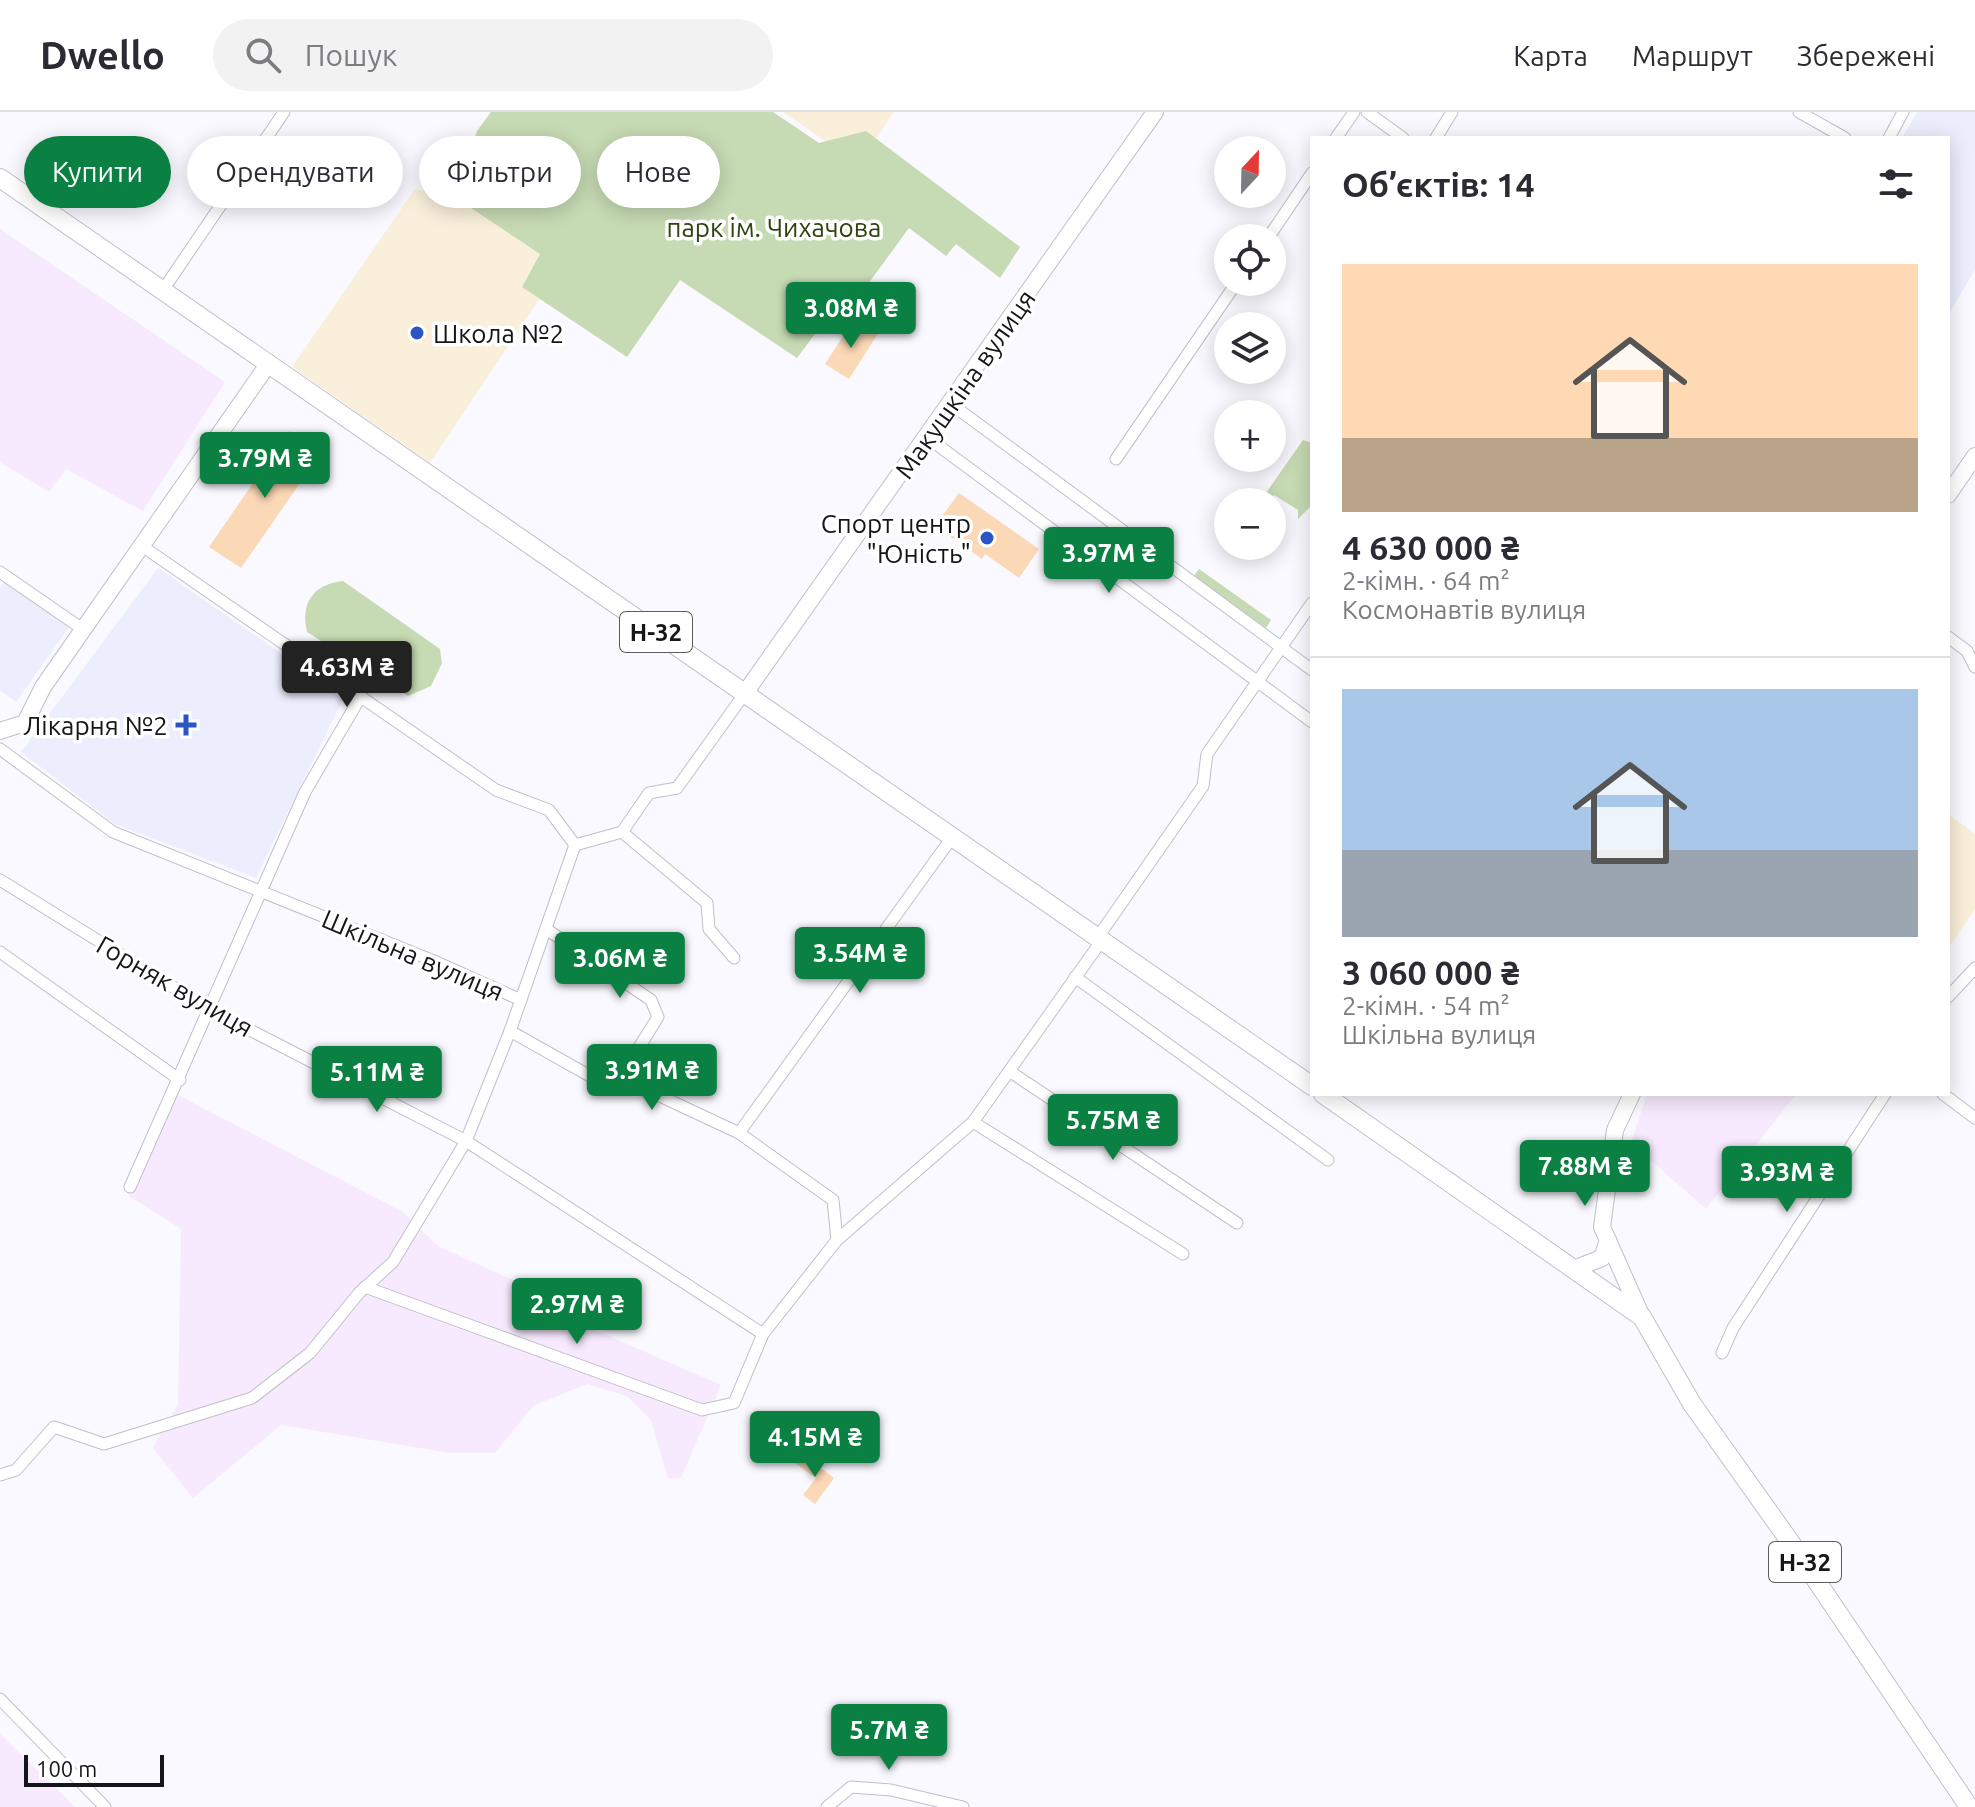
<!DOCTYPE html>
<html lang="uk">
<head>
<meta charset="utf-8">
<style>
  body { margin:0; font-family:Ubuntu,sans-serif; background:#f2f2f3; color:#2b2b33; height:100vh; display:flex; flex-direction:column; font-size:30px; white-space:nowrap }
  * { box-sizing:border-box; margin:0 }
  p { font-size:26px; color:#7c7c81 }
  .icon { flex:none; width:44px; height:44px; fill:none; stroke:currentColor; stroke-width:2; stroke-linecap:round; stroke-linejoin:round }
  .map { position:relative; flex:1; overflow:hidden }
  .details { position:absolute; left:1310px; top:24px; width:640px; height:960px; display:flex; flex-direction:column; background:#fff; border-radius:0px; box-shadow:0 4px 20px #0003 }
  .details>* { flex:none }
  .top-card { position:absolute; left:24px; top:24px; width:760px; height:72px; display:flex; gap:16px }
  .needle { width:52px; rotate:22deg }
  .buttons { position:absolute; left:1214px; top:24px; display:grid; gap:16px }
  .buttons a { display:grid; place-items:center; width:72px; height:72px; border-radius:50%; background:#fff; box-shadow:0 4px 20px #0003; font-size:40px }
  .scale { position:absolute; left:24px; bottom:20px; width:140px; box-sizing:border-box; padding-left:8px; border:4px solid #151619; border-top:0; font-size:22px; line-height:28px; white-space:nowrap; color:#151619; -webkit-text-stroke:6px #fff; paint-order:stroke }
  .price { position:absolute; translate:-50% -68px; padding:0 18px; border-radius:8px; background:#0b8043; color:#fff; font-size:26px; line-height:52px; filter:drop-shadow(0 2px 4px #0008) }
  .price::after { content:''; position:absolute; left:50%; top:48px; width:24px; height:18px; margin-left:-12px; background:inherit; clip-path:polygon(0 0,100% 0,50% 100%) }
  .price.active { background:#222; color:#fff }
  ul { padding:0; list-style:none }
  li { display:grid; align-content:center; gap:16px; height:424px; padding:0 32px }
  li+li { border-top:2px solid #e1e1e2 }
  li span { display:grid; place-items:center; height:248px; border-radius:0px; color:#555 }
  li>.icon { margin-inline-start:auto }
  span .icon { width:144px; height:144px; fill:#fffc; stroke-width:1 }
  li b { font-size:34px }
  h2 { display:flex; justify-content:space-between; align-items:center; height:96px; padding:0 32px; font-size:34px }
  .chip { padding:0 28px; border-radius:36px; background:#fff; box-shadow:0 4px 20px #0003; font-size:28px; line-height:72px }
  .chip.active { background:#0b8043; color:#fff }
  header { display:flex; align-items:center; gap:48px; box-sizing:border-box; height:112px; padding:0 40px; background:#fff; border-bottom:2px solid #e1e1e2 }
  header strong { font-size:38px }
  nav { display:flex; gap:44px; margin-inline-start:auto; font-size:28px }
  .search { width:560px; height:72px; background:#f2f2f3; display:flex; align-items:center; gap:20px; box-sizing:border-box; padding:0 28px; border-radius:44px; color:#7c7c81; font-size:30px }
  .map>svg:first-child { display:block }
  .built { fill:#eceefe }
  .industrial { fill:#f8eafe }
  .education { fill:#f9efda }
  .green { fill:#c6dab3 }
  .building { fill:#fbd8b6 }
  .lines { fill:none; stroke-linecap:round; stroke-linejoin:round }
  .street-casing { stroke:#bfc0c9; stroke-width:13 }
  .secondary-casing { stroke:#bfc0c9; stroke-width:18 }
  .primary-casing { stroke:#bfc0c9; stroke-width:20 }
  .street { stroke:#fff; stroke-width:11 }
  .secondary { stroke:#fff; stroke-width:16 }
  .primary { stroke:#fff; stroke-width:18 }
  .poi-dot { fill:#2c55c4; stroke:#fff; stroke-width:3 }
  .labels { text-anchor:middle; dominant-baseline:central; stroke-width:7; stroke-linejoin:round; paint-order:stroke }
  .shield { fill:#fff; stroke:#5b5c5e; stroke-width:2 }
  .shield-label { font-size:24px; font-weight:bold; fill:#151619 }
  .park-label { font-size:26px; fill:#2e4510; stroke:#fff }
  .poi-label { font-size:26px; fill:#151619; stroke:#fff; text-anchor:end }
  .street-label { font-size:26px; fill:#151619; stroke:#fff }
</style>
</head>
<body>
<header>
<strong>Dwello</strong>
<div class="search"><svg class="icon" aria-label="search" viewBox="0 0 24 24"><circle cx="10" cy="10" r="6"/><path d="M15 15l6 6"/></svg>Пошук</div>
<nav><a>Карта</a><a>Маршрут</a><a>Збережені</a></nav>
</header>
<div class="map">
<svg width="1975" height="1695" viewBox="0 0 1975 1695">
  <rect width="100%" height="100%" fill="#f9f9ff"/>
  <!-- built -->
  <g class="built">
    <path d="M1917,0H1975V158L1948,203V26H1902Z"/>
    <path d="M158,456L344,585L256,766L115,712L21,640Z"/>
    <path d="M4,470L69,515L16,590L0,578V476Z"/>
  </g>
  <!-- industrial -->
  <g class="industrial">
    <path d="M0,117L225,270L143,399L66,357L49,380L0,350Z"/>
    <path d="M1647,982H1796L1706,1097L1639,1038L1632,1028Z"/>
    <path d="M178,983L403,1100L438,1134L552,1186L556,1201L721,1273L681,1366L668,1367L651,1308L627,1284L587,1272L533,1294L495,1341H450L281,1313L193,1386L153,1336L178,1292L181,1117L129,1084Z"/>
    <path d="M0,1622L75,1695H0Z"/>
  </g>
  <!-- education -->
  <g class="education">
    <path d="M783,0H894L859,52Z"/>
    <path d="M415,77L456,86L540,142L522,174L540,186L430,351L292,255Z"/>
    <path d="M1948,702L1975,722V797L1948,836Z"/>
  </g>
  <!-- green -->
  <g class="green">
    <path d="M491,0H773L819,31L866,19L1020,135L1000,166L956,132L946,144L909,116L849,198L838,191L797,246L680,168L627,245L522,175L540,142L456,86L477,19Z"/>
    <path d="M1303,328L1312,331V393L1298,407V398L1274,383L1270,387L1266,385V381Z"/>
    <path d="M1199,457L1271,508L1266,516L1194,464Z"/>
    <path d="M343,469L440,537L442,551L431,574L408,584L307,520C300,492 313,472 343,469Z"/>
  </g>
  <!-- building -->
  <g class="building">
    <path d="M854,208L877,223L849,267L825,252Z"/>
    <path d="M289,319L321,341L241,456L209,435Z"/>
    <path d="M959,381L1039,437L1019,466L985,442L982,447L935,414Z"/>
    <path d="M802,1342L834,1366L815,1392L803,1383L816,1366L795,1351Z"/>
  </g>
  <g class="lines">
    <defs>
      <g id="street">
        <path d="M1367,0L1403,26"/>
        <path d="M1799,0L1845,26"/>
        <path d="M1336,26L1354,0"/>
        <path d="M1436,26L1452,0"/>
        <path d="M1889,26L1903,0"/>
        <path d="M1268,126L1312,61"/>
        <path d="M163,178L284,0"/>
        <path d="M951,292L1312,558"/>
        <path d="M928,326L1312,610"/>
        <path d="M1116,347L1237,170"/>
        <path d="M142,434L496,678L549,698L575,733"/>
        <path d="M0,460L84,518"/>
        <path d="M1948,525L1967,539L1975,555"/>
        <path d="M745,581L677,676L649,681L622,720L575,733L510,919L613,977L643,976L739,1021L833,1088L837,1128"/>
        <path d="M0,637L113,720L434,849L521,888"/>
        <path d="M622,720L707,791L709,817L734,846"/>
        <path d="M0,768L207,896L466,1029L763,1222"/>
        <path d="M546,817L651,888L658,905L613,977"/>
        <path d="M1098,825L1203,674L1207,642L1312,491"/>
        <path d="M0,840L180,968"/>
        <path d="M1075,865L1328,1048"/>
        <path d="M1948,885L1975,856"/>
        <path d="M1009,959L1237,1111"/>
        <path d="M1943,982L1975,1006"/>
        <path d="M973,1010L1183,1142"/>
        <path d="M739,1021L953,724"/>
        <path d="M130,1075L305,680L361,584"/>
        <path d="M365,1175L702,1298L734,1291L763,1222L837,1128L973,1010L1102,828"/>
        <path d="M1722,1241L1733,1216L1885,982"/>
        <path d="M0,1363L16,1358L54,1315L104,1332L252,1286L310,1241L359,1181L393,1150L466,1029L510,919"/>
        <path d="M0,1587L105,1695"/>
        <path d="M827,1695L851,1675L891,1678L963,1695"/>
      </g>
      <g id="secondary">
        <path d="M1948,383L1975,344"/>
        <path d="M745,581L1155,0"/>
        <path d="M0,619L25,611L43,575L269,251"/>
        <path d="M1632,982L1615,1018L1602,1115L1642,1205"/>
        <path d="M1574,1157L1602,1146L1608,1128"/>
      </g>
      <g id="primary">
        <path d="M0,66L1312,974"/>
        <path d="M1323,982L1642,1205L1692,1292L1791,1431L1969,1695"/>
      </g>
    </defs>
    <!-- street casing -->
    <use href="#street" class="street-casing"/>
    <!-- secondary casing -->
    <use href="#secondary" class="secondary-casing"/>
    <!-- primary casing -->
    <use href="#primary" class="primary-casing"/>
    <!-- street -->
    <use href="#street" class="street"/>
    <!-- secondary -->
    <use href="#secondary" class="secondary"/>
    <!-- primary -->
    <use href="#primary" class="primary"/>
  </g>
  <!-- markers -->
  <g class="poi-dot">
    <circle cx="417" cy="221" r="8"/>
    <circle cx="987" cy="426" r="8"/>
    <path d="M182 601h8v8h8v8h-8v8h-8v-8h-8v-8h8z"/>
  </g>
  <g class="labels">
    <!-- shield labels -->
    <g class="shield">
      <rect x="620" y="500" width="72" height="40" rx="6"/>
      <rect x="1769" y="1430" width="72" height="40" rx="6"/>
    </g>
    <g class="shield-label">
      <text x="656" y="520">Н-32</text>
      <text x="1805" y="1450">Н-32</text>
    </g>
    <!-- park labels -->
    <g class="park-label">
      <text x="774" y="115">парк ім. Чихачова</text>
    </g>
    <!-- poi labels -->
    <g class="poi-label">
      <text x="433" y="221" text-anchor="start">Школа №2</text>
      <text x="971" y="411">Спорт центр<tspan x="971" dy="30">"Юність"</tspan></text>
      <text x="168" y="613">Лікарня №2</text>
    </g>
    <!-- street labels -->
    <g class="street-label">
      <text transform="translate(965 272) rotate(-55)">Макушкіна вулиця</text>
      <text transform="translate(413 843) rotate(23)">Шкільна вулиця</text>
      <text transform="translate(175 874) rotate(30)">Горняк вулиця</text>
    </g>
  </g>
</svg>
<div class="buttons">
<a><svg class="needle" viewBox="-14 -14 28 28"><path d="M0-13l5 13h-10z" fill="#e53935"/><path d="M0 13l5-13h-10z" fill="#7c7c81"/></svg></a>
<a><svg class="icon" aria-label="locate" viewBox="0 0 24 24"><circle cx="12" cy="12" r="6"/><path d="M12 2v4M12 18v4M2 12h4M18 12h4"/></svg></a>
<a><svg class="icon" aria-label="layers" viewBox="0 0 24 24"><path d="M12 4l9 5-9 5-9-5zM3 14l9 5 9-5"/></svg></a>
<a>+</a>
<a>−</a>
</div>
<div class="scale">100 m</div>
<b class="price" style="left:851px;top:238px">3.08M ₴</b>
<b class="price" style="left:265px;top:388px">3.79M ₴</b>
<b class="price" style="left:1109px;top:483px">3.97M ₴</b>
<b class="price active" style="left:347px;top:597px">4.63M ₴</b>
<b class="price" style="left:860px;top:883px">3.54M ₴</b>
<b class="price" style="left:620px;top:888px">3.06M ₴</b>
<b class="price" style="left:652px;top:1000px">3.91M ₴</b>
<b class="price" style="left:377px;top:1002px">5.11M ₴</b>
<b class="price" style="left:1113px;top:1050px">5.75M ₴</b>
<b class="price" style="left:1585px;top:1096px">7.88M ₴</b>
<b class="price" style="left:1787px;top:1102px">3.93M ₴</b>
<b class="price" style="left:577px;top:1234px">2.97M ₴</b>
<b class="price" style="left:815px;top:1367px">4.15M ₴</b>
<b class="price" style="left:889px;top:1660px">5.7M ₴</b>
<div class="top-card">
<a class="chip active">Купити</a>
<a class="chip">Орендувати</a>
<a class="chip">Фільтри</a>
<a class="chip">Нове</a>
</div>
<section class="details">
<h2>Об’єктів: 14<svg class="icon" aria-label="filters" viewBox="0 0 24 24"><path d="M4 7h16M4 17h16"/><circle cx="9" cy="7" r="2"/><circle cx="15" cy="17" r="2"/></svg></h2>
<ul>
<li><span style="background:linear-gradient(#ffd9b3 70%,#b9a48a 0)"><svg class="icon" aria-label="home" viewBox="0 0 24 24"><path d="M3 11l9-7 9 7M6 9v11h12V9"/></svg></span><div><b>4 630 000 ₴</b><p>2-кімн. · 64 m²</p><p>Космонавтів вулиця</p></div></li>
<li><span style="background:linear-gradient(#a9c7e8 65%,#9aa5b1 0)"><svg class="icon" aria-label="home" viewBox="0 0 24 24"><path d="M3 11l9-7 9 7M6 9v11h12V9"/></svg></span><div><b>3 060 000 ₴</b><p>2-кімн. · 54 m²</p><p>Шкільна вулиця</p></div></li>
</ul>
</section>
</div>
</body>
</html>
